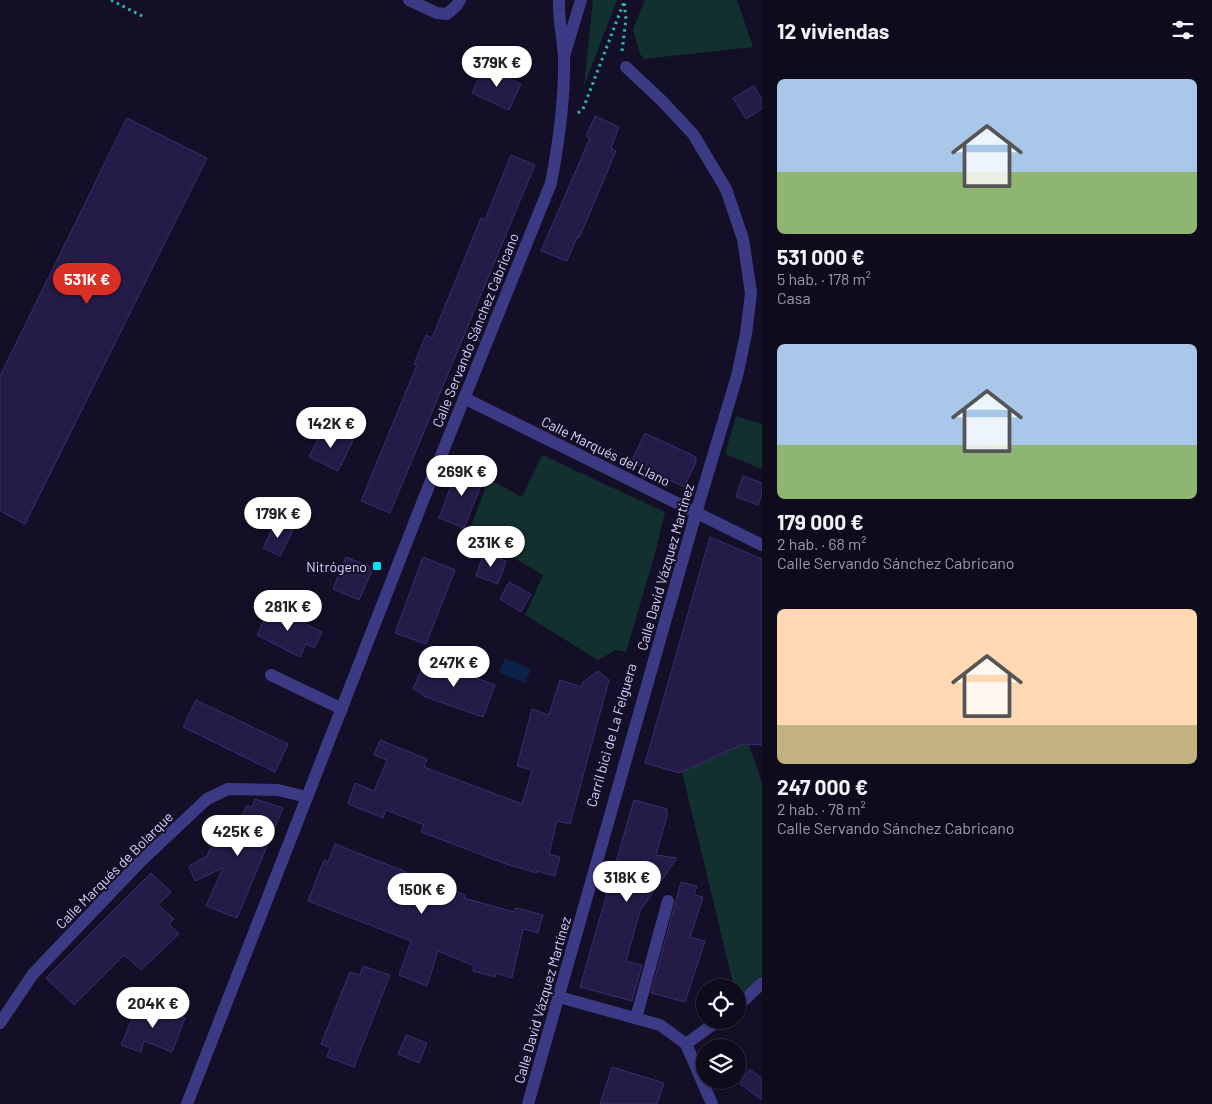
<!DOCTYPE html>
<html lang="es">
<head>
<meta charset="utf-8">
<style>
  body { margin:0; font-family:Barlow,sans-serif; background:#1c1929; color:#f1f3f6; height:100vh; display:flex; flex-direction:column; font-size:19px; white-space:nowrap }
  * { box-sizing:border-box; margin:0 }
  p { font-size:16px; color:#9b9ba3 }
  .icon { flex:none; width:28px; height:28px; fill:none; stroke:currentColor; stroke-width:2; stroke-linecap:round; stroke-linejoin:round }
  .map { position:relative; flex:1; overflow:hidden }
  .drawer { display:flex; flex-direction:column; background:#0e0b1c; width:450px }
  .drawer>* { flex:none }
  .controls { position:absolute; left:696px; top:979px; display:grid; gap:10px }
  .controls a { display:grid; place-items:center; width:50px; height:50px; border-radius:50%; background:#0e0b1c; box-shadow:0 1px 4px #0004,0 0 0 1px #2e2b3b; font-size:25px }
  .price { position:absolute; translate:-50% -42px; padding:0 11px; border-radius:18px; background:#fff; color:#222; font-size:16px; line-height:32px; filter:drop-shadow(0 1px 2px #0008) }
  .price::after { content:''; position:absolute; left:50%; top:30px; width:15px; height:11px; margin-left:-8px; background:inherit; clip-path:polygon(0 0,100% 0,50% 100%) }
  .price.current { background:#d93025; color:#fff }
  ul { padding:0; list-style:none }
  li { display:grid; align-content:center; gap:10px; height:265px; padding:0 15px }
  li span { display:grid; place-items:center; height:155px; border-radius:8px; color:#555 }
  li>.icon { margin-inline-start:auto }
  span .icon { width:90px; height:90px; fill:#fffc; stroke-width:1 }
  li b { font-size:21px }
  h2 { display:flex; justify-content:space-between; align-items:center; height:60px; padding:0 15px; font-size:21px }
  main { display:flex; flex:1; min-height:0 }
  .map>svg:first-child { display:block }
  .green { fill:#12302f }
  .water { fill:#0c2248 }
  .building { fill:#241b47; stroke:#3b2d73 }
  .lines { fill:none; stroke-linecap:round; stroke-linejoin:round }
  .path { stroke:#2fb8b0; stroke-width:3; stroke-dasharray:2.5 4; stroke-linecap:butt }
  .service { stroke:#3d3a85; stroke-width:12 }
  .minor { stroke:#3d3a85; stroke-width:12 }
  .tertiary { stroke:#3d3a85; stroke-width:12 }
  .poi-dot { fill:#00e5ff; stroke:#130f26; stroke-width:2 }
  .labels { text-anchor:middle; dominant-baseline:central; stroke-width:4; stroke-linejoin:round; paint-order:stroke }
  .street-label { font-size:14px; fill:#d9d4ff; stroke:#130f26 }
  .poi-label { font-size:14px; fill:#d9d4ff; stroke:#130f26; text-anchor:end }
</style>
</head>
<body>
<main>
<div class="map">
<svg width="762" height="1104" viewBox="0 0 762 1104">
  <rect width="100%" height="100%" fill="#130f26"/>
  <!-- green -->
  <g class="green">
    <path d="M593,0H617L584,86Z"/>
    <path d="M645,0H737L753,47L644,59L640,54L633,29Z"/>
    <path d="M736,416L762,424V469L725,454Z"/>
    <path d="M542,455L665,512L656,550L626,652L616,650L598,660L525,615L543,575L469,531L489,479L522,497Z"/>
    <path d="M743,744L749,745L762,783V976L743,994L738,995V988L734,987L682,772Z"/>
  </g>
  <!-- water -->
  <path class="water" d="M505,658L531,669L525,683L499,672Z"/>
  <!-- building -->
  <g class="building">
    <path d="M484,67L521,84L509,110L472,93Z"/>
    <path d="M754,86L762,100V109L746,119L733,98Z"/>
    <path d="M595,116L619,127L611,148L616,151L579,238L577,237L567,261L541,251L590,138L586,136Z"/>
    <path d="M127,118L207,158L25,524L0,511V376Z"/>
    <path d="M511,155L535,165L390,513L361,501L417,365L414,364L426,335L432,338L481,218L485,220Z"/>
    <path d="M324,427L353,441L338,471L309,457Z"/>
    <path d="M645,433L696,457V462L684,487L631,462Z"/>
    <path d="M458,467L485,476L464,528L439,518Z"/>
    <path d="M743,476L762,483V494L758,505L736,497Z"/>
    <path d="M276,522L293,530L280,556L263,548Z"/>
    <path d="M710,537L762,559V745L743,744L679,773L645,763Z"/>
    <path d="M484,553L506,561L498,584L476,576Z"/>
    <path d="M346,557L373,568L359,600L333,589Z"/>
    <path d="M423,557L455,570L426,644L395,633Z"/>
    <path d="M509,582L531,594L521,612L500,599Z"/>
    <path d="M271,606L322,632L314,648L306,644L300,657L257,635Z"/>
    <path d="M426,659L495,685L483,717L423,696V694L413,689Z"/>
    <path d="M598,671L609,680L570,824L557,821L549,854L560,857L555,876L537,871V873L506,864L421,832L424,825L386,810L383,818L348,804L355,783L374,791L387,760L374,755L380,740L427,759L424,767L522,804L532,770L517,766L532,709L549,715L560,680L582,687L583,682Z"/>
    <path d="M196,700L288,744L275,772L183,727Z"/>
    <path d="M255,799L283,808L237,918L206,906L223,868L195,881L189,866L207,856L219,827L233,834L247,805L252,807Z"/>
    <path d="M634,800L667,809V816L656,855L677,858L640,911L626,961L642,965L632,1001L580,987Z"/>
    <path d="M335,844L465,895L464,898L514,912L516,908L543,915L538,933L523,929L512,978L496,973L495,977L473,971L474,966L438,951L427,986L399,975L411,941L308,901L324,860L328,862Z"/>
    <path d="M151,873L171,892L158,905L174,919L169,924L179,934L141,970L124,955L74,1005L46,978Z"/>
    <path d="M681,882L697,886L694,895L703,897L690,937L705,941L685,1002L651,993Z"/>
    <path d="M363,966L390,975L354,1067L327,1057L330,1048L321,1044L350,972L360,975Z"/>
    <path d="M145,1004L185,1018L172,1052L144,1041L141,1052L121,1045L135,1011L141,1013Z"/>
    <path d="M406,1035L427,1043L419,1063L398,1054Z"/>
    <path d="M612,1067L664,1083L657,1104H600Z"/>
    <path d="M749,1069L762,1078V1100L740,1084Z"/>
  </g>
  <g class="lines">
    <!-- path -->
    <g class="path">
      <path d="M111,0L144,17"/>
      <path d="M622,51L626,19L624,1"/>
      <path d="M578,113L583,109L624,2"/>
    </g>
    <!-- service -->
    <g class="service">
      <path d="M409,0L437,13L447,14L457,5L460,0"/>
      <path d="M636,1018L668,901"/>
    </g>
    <!-- minor -->
    <g class="minor">
      <path d="M564,56L581,0"/>
      <path d="M464,398L762,545"/>
      <path d="M271,675L342,709"/>
      <path d="M559,997L660,1025L686,1044L712,1104"/>
      <path d="M738,1006L762,983"/>
      <path d="M0,1023L33,974L140,862L207,799L228,789L278,790L307,797"/>
      <path d="M686,1044L719,1020"/>
      <path d="M528,1104L696,513L737,376L746,334L751,293L743,239L726,189L693,134L662,101L626,67"/>
    </g>
    <!-- tertiary -->
    <path class="tertiary" d="M187,1104L424,498L551,183C559,141 565,100 564,57C563,38 558,19 559,0"/>
  </g>
  <!-- markers -->
  <rect class="poi-dot" x="372" y="561" width="10" height="10" rx="2.5"/>
  <g class="labels">
    <!-- street labels -->
    <g class="street-label">
      <text transform="translate(475 330) rotate(-68)">Calle Servando Sánchez Cabricano</text>
      <text transform="translate(606 451) rotate(26)">Calle Marqués del Llano</text>
      <text transform="translate(665 567) rotate(-74)">Calle David Vázquez Martínez</text>
      <text transform="translate(611 735) rotate(-74)">Carril bici de La Felguera</text>
      <text transform="translate(114 870) rotate(-45)">Calle Marqués de Bolarque</text>
      <text transform="translate(542 1000) rotate(-74)">Calle David Vázquez Martínez</text>
    </g>
    <!-- poi labels -->
    <g class="poi-label">
      <text x="367" y="566">Nitrógeno</text>
    </g>
  </g>
</svg>
<div class="controls">
<a><svg class="icon" aria-label="locate" viewBox="0 0 24 24"><circle cx="12" cy="12" r="6"/><path d="M12 2v4M12 18v4M2 12h4M18 12h4"/></svg></a>
<a><svg class="icon" aria-label="layers" viewBox="0 0 24 24"><path d="M12 4l9 5-9 5-9-5zM3 14l9 5 9-5"/></svg></a>
</div>
<b class="price" style="left:497px;top:88px">379K €</b>
<b class="price current" style="left:87px;top:305px">531K €</b>
<b class="price" style="left:331px;top:449px">142K €</b>
<b class="price" style="left:462px;top:497px">269K €</b>
<b class="price" style="left:278px;top:539px">179K €</b>
<b class="price" style="left:491px;top:568px">231K €</b>
<b class="price" style="left:288px;top:632px">281K €</b>
<b class="price" style="left:454px;top:688px">247K €</b>
<b class="price" style="left:238px;top:857px">425K €</b>
<b class="price" style="left:627px;top:903px">318K €</b>
<b class="price" style="left:422px;top:915px">150K €</b>
<b class="price" style="left:153px;top:1029px">204K €</b>
</div>
<section class="drawer">
<h2>12 viviendas<svg class="icon" aria-label="filters" viewBox="0 0 24 24"><path d="M4 7h16M4 17h16"/><circle cx="9" cy="7" r="2"/><circle cx="15" cy="17" r="2"/></svg></h2>
<ul>
<li><span style="background:linear-gradient(#a9c7e8 60%,#8fb573 0)"><svg class="icon" aria-label="home" viewBox="0 0 24 24"><path d="M3 11l9-7 9 7M6 9v11h12V9"/></svg></span><div><b>531 000 €</b><p>5 hab. · 178 m²</p><p>Casa</p></div></li>
<li><span style="background:linear-gradient(#a9c7e8 65%,#8fb573 0)"><svg class="icon" aria-label="home" viewBox="0 0 24 24"><path d="M3 11l9-7 9 7M6 9v11h12V9"/></svg></span><div><b>179 000 €</b><p>2 hab. · 68 m²</p><p>Calle Servando Sánchez Cabricano</p></div></li>
<li><span style="background:linear-gradient(#ffd9b3 75%,#c2b280 0)"><svg class="icon" aria-label="home" viewBox="0 0 24 24"><path d="M3 11l9-7 9 7M6 9v11h12V9"/></svg></span><div><b>247 000 €</b><p>2 hab. · 78 m²</p><p>Calle Servando Sánchez Cabricano</p></div></li>
</ul>
</section>
</main>
</body>
</html>
